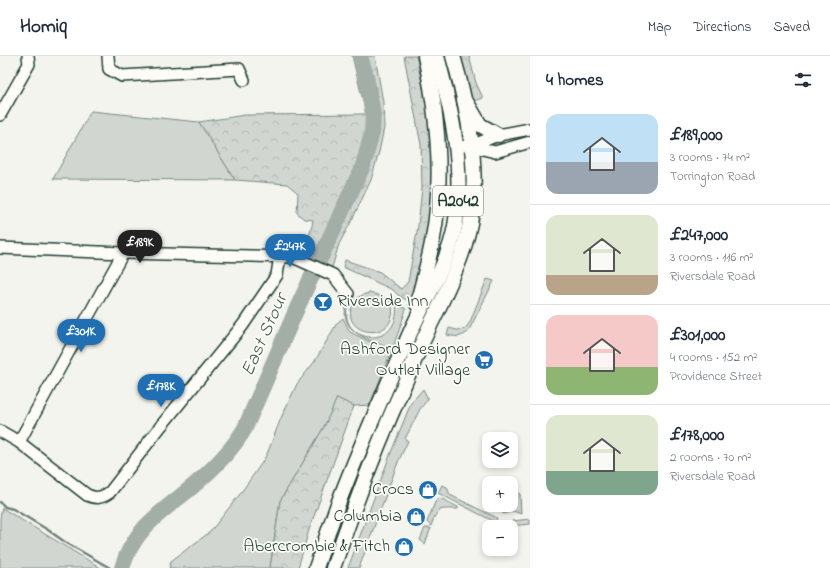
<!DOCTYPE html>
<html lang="en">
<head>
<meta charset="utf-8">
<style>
  body { margin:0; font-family:"Indie Flower",sans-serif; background:#f6f6f7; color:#1f2937; height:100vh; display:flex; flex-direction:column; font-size:15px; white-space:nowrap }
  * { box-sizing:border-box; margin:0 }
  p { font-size:13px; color:#747a83 }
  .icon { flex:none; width:22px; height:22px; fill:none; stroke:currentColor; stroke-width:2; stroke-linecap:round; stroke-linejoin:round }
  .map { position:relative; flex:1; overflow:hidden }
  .side { display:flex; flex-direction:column; background:#fff; width:300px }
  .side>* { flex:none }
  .fabs { position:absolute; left:482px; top:376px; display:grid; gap:8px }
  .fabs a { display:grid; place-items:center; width:36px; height:36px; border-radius:8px; background:#fff; box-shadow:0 2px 6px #0003; font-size:20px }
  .price { position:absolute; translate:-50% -34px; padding:0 9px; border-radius:14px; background:#1f6fb2; color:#fff; font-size:13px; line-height:26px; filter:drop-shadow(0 1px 2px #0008) }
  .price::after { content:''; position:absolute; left:50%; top:24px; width:12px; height:9px; margin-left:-6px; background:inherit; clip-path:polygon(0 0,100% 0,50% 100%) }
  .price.current { background:#222; color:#fff }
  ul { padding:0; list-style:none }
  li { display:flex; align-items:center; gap:12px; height:100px; padding:0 16px }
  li+li { border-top:1px solid #e0e1e3 }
  li span { display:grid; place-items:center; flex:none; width:112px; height:80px; border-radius:12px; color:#555 }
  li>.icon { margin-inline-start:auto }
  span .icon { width:48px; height:48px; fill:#fffc; stroke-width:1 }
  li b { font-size:17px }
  h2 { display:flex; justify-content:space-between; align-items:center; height:48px; padding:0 16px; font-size:17px }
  header { display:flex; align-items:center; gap:24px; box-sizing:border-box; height:56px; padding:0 20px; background:#fff; border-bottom:1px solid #e0e1e3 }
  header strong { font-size:19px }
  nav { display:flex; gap:22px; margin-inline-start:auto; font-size:14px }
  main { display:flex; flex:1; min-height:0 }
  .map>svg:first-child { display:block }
  .grass { fill:#d1d6d1; stroke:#788a82 }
  .forest { fill:url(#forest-crowns); stroke:#788a82 }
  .park { fill:url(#park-tufts); stroke:#788a82 }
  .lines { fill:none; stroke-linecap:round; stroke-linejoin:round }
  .stream { stroke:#6e8179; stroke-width:2.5 }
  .river { stroke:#a3aea7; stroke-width:16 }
  .minor-casing { stroke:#1f3d34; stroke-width:14 }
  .major-casing { stroke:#1f3d34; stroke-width:17 }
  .minor { stroke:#fdfcf7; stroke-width:11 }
  .major { stroke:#fdfcf7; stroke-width:14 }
  .labels { text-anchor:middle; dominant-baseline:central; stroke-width:3.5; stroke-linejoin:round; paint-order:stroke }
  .shield { fill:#fdfcf7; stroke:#62766e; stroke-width:1 }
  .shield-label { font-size:17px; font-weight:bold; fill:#1f3d34 }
  .poi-label { font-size:18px; fill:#1f3d34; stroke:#fdfcf7; text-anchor:end }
  .water-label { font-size:19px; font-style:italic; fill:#475f56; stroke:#fdfcf7 }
</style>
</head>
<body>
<header>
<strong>Homiq</strong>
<nav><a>Map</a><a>Directions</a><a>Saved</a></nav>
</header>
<main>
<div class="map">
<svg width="530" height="512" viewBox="0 0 530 512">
  <defs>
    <pattern id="forest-crowns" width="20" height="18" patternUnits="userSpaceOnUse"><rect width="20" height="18" fill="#d1d6d1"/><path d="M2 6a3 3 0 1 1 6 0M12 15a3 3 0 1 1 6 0" fill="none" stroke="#b3b9b4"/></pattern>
    <pattern id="park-tufts" width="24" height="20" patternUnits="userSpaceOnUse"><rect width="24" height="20" fill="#d1d6d1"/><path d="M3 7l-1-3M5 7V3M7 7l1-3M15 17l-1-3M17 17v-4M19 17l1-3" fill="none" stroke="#b3b9b4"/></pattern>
  </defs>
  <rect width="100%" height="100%" fill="#f4f4ef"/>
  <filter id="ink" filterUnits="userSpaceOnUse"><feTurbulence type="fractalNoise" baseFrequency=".025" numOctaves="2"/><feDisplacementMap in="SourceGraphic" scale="8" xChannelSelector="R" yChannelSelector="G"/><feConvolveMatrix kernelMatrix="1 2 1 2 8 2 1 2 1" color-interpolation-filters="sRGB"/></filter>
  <g filter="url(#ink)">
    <!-- grass -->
    <g class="grass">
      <path d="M91,55L199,66L235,124L53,123Z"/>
      <path d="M487,223L494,225L468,276C460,282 456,281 447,279L449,272L457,274L465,273L470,266Z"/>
      <path d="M369,237L375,238L391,245C403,288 340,282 352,250C354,242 361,239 369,237Z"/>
      <path d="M348,248C336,288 402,296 396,248L406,253C396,286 382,317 370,349L354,350L337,343L324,371L280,445L270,512H169L171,505L210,476L240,438L261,408L267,398L281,362L297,328L315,305L337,267L343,262L350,276L383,292L385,296L384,290C365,281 340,276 346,249Z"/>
      <path d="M423,333L428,343L420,353L405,383L408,385L398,406L359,512H348L390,399L411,347Z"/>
      <path d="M442,429L447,431L450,439L497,462L495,466L438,437Z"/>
      <path d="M440,442L458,451V453C438,453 438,451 431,470L427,466L436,444Z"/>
      <path d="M2,452L101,512H0V462Z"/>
      <path d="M530,463V468L511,470L512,465Z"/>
      <path d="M425,472H431L425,488L420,484Z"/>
    </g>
    <!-- forest -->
    <g class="forest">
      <path d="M352,0H375L383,46L384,72L379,96L371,124L352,164L339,188L331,215L307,202C303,189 312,176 313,164L304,163L297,157L298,137L287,128L235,124L199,66L245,59L366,58Z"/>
      <path d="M404,0H416L428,54L435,120L428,193L410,246L398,239L393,234L343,211L345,204L380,216L401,233L408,226L418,170L422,132L421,89Z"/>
      <path d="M457,0H469L476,27L483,42L472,46Z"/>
      <path d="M337,342L354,350L309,474L298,512H270L280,445L324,371Z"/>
    </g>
    <!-- park -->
    <path class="park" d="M511,430L516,436L520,438L521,458L513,455L504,458L497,453L485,451L489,444V449H511Z"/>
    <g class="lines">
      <!-- stream -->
      <path class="stream" d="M0,446L5,451L13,453L48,474L65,486L110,512"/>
      <!-- river -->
      <path class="river" d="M122,512C134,472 162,456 192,431C212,414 232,395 245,372L298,250L363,110L372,77L373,58L366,20L360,0"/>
      <defs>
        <g id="minor">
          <path d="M108,0L109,13L122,20L239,13L244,24"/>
          <path d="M0,59L29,8L28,0"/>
          <path d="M465,90H471L498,79L530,73"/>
          <path d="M471,90L495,96L530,86"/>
          <path d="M0,192L123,197L293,201L333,219L348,238"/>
          <path d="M0,375L19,386L87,439C96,443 102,442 110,436L161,370L243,269L277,219L280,200"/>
          <path d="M19,386L123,197"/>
        </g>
        <g id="major">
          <path d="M467,47L480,69L498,79"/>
          <path d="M417,248C423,226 429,204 433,182C444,122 438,60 425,0"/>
          <path d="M316,512C325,486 333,460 343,435C363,384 385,334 407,284C422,248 448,209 455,170C465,113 452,56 437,0"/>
          <path d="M333,512C354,450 377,389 404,329C415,302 427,275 440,249C455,216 467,192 472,155C478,105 467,48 453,0"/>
        </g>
      </defs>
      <!-- minor casing -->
      <use href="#minor" class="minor-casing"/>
      <!-- major casing -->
      <use href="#major" class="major-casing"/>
      <!-- minor -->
      <use href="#minor" class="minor"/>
      <!-- major -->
      <use href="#major" class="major"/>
    </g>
  </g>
  <!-- icons -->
  <defs>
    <symbol id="bar-disc" viewBox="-11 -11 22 22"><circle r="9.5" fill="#1f6fb2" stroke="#fdfcf7"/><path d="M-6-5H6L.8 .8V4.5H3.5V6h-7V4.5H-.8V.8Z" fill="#fff"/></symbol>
    <symbol id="supermarket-disc" viewBox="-11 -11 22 22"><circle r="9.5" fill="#1f6fb2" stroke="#fdfcf7"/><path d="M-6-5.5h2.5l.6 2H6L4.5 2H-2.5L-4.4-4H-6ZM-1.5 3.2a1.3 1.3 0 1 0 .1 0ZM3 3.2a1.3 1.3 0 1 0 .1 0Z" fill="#fff"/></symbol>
    <symbol id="shop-disc" viewBox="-11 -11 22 22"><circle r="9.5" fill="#1f6fb2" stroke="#fdfcf7"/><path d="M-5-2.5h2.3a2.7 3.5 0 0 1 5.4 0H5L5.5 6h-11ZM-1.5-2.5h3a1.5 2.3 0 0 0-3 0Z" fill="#fff"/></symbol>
  </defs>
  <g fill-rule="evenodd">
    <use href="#bar-disc" x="312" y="235" width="22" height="22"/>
    <use href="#supermarket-disc" x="473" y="293" width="22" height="22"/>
    <use href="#shop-disc" x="417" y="423" width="22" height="22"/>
    <use href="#shop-disc" x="405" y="450" width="22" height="22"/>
    <use href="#shop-disc" x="393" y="480" width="22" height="22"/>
  </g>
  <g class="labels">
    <!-- shield labels -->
    <rect class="shield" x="433" y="130" width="50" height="30" rx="3"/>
    <g class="shield-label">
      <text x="458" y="145">A2042</text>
    </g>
    <!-- poi labels -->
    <g class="poi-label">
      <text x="337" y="246" text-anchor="start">Riverside Inn</text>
      <text x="470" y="294">Ashford Designer<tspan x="470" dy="21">Outlet Village</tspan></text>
      <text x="414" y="434">Crocs</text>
      <text x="402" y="461">Columbia</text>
      <text x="390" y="491">Abercrombie &amp; Fitch</text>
    </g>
    <!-- water labels -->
    <g class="water-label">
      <text transform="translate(265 279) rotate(-66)">East Stour</text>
    </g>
  </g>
</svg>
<div class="fabs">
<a><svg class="icon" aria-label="layers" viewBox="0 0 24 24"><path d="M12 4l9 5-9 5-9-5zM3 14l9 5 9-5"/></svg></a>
<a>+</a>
<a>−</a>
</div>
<b class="price current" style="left:140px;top:208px">£189K</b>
<b class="price" style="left:290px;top:212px">£247K</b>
<b class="price" style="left:81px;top:297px">£301K</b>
<b class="price" style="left:161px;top:352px">£178K</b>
</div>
<section class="side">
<h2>4 homes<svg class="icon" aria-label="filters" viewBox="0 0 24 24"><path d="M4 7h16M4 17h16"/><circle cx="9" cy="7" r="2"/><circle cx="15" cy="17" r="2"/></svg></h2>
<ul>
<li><span style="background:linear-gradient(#bfe0f5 60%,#9aa5b1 0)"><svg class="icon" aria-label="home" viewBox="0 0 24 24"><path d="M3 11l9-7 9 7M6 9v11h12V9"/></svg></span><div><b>£189,000</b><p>3 rooms · 74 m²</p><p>Torrington Road</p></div></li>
<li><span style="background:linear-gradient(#dfe7d0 75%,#b9a48a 0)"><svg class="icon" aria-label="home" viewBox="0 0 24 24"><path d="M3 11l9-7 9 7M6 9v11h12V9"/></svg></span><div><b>£247,000</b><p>3 rooms · 116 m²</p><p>Riversdale Road</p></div></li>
<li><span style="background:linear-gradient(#f6c9c9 65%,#8fb573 0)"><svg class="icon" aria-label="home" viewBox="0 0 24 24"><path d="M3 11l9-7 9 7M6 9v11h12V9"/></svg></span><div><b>£301,000</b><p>4 rooms · 152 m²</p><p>Providence Street</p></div></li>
<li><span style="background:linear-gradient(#dfe7d0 70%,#7fa58c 0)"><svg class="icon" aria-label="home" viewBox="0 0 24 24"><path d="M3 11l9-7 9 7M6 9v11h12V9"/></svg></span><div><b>£178,000</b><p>2 rooms · 70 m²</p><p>Riversdale Road</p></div></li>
</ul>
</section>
</main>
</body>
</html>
